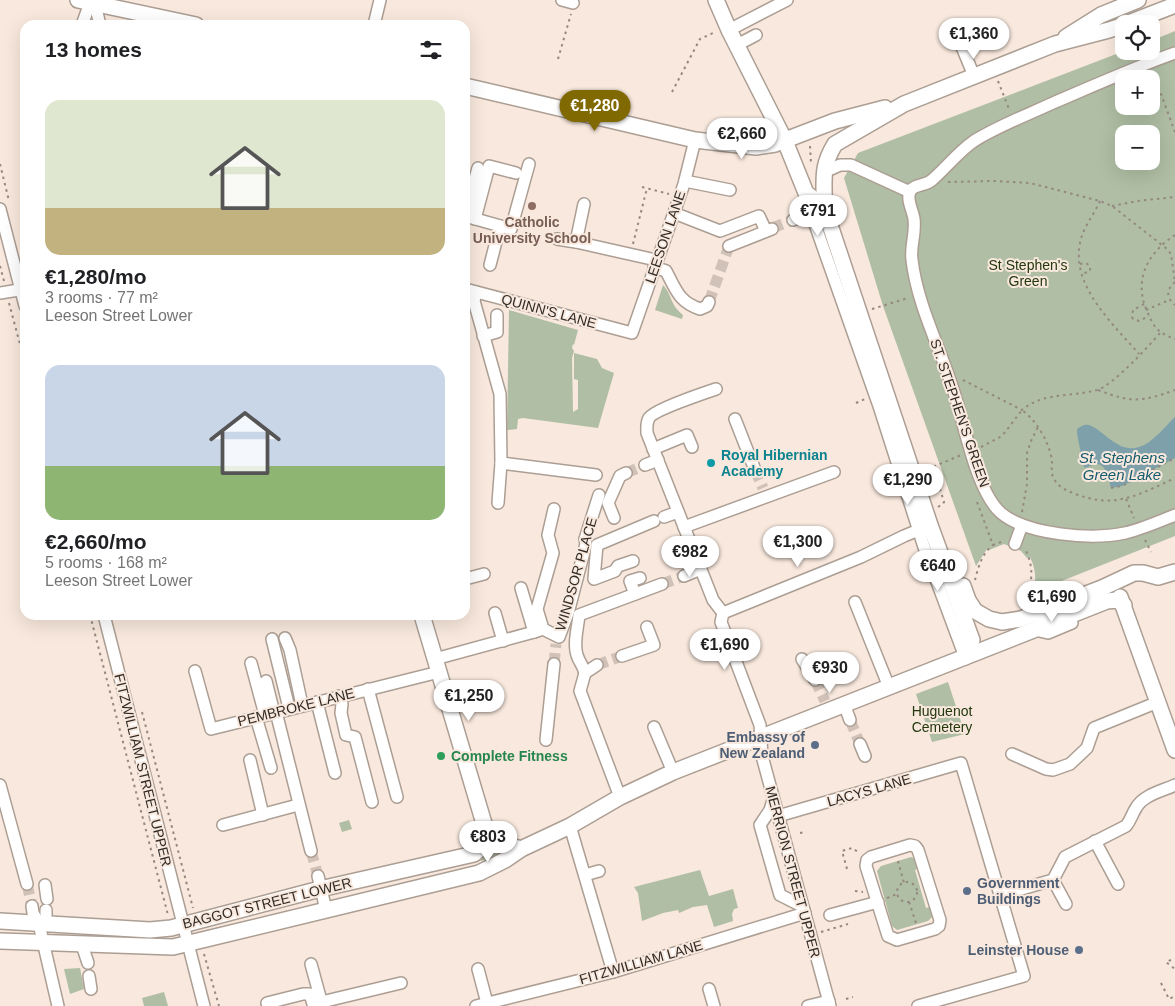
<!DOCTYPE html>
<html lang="en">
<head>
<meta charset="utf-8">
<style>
  body { margin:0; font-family:Arial,sans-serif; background:#f6f6f6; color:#202124; height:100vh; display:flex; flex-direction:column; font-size:19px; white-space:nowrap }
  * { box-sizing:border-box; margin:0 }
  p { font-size:16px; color:#757577 }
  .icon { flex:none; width:28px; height:28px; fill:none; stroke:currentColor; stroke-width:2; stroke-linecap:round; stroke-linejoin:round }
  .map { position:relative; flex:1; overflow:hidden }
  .side { position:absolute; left:20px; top:20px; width:450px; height:600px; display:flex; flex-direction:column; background:#fff; border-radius:15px; box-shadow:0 5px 20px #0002 }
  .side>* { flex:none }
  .fabs { position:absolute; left:1115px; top:15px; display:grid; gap:10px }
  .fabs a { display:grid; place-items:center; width:45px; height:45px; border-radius:10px; background:#fff; box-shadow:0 5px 20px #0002; font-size:25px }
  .price { position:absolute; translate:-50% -42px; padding:0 11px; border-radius:18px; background:#fff; color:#222; font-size:16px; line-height:32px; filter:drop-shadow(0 1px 2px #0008) }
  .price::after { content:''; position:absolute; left:50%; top:30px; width:15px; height:11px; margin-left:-8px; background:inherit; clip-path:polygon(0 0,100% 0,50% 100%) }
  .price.current { background:#806901; color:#fff }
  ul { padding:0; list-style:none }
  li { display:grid; align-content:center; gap:10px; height:265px; padding:0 25px }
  li span { display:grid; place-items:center; height:155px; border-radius:15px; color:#555 }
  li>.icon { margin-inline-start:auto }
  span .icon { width:90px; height:90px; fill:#fffc; stroke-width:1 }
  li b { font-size:21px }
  h2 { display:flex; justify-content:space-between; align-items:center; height:60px; padding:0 25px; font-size:21px }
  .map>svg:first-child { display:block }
  .green { fill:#afbea4; fill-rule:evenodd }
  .water { fill:#7da0ab }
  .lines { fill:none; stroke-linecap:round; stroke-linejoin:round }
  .minor-tunnel { stroke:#d0c2b8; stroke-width:11; stroke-dasharray:11 5.5; stroke-linecap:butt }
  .minor-casing { stroke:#ac9e93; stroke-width:14 }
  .major-casing { stroke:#ac9e93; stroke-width:18 }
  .path { stroke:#948981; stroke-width:2; stroke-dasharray:2.5 4; stroke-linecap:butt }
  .minor { stroke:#fff; stroke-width:11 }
  .major { stroke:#fff; stroke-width:15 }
  .education-dot { fill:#8d6e63; stroke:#f8e8dd; stroke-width:2 }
  .culture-dot { fill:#0f9aa8; stroke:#f8e8dd; stroke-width:2 }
  .service-dot { fill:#5c6f8a; stroke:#f8e8dd; stroke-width:2 }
  .leisure-dot { fill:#2e9e5b; stroke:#f8e8dd; stroke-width:2 }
  .labels { text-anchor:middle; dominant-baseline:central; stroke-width:4; stroke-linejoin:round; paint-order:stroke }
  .education-label { font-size:14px; font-weight:bold; fill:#785e54; stroke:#f8e8dd }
  .street-label { font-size:14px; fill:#302b26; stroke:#f8e8dd }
  .park-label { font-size:14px; fill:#23380d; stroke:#f8e8dd }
  .culture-label { font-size:14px; font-weight:bold; fill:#0d838f; stroke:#f8e8dd; text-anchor:start }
  .service-label { font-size:14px; font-weight:bold; fill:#4e5e75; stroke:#f8e8dd; text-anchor:end }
  .leisure-label { font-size:14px; font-weight:bold; fill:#27864d; stroke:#f8e8dd; text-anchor:start }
  .water-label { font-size:15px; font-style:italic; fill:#145b6d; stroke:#f8e8dd }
</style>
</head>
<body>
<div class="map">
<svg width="1175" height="1006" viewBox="0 0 1175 1006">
  <rect width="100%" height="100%" fill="#f8e8dd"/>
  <!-- green -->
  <g class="green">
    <path d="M1175,31V536L1034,592C1036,578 1036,570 1030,557L1027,558L1021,551L1004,544L989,550L987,549L976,566L883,306L844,178L858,153L1124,51H1151V41ZM1124,79H1151V106H1124ZM1124,134H1151V161H1124Z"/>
    <path d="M663,285C673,296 669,304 683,315L682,319L655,310Z"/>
    <path d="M509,310L578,330L574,345L573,344L572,348L574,351L572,358L573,412L578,409V380L574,379V353L597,359L602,368L614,373L598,428L523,418L518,419L517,429L507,430Z"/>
    <path d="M948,682L965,734L932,742L916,694Z"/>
    <path d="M349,820L352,829L342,832L339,823Z"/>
    <path d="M489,845L502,850L503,852L501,854L481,861L478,856Z"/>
    <path d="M911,857L915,859L919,868L915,870L926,908L930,907L932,917L928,921L897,930L892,926L877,871L881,866Z"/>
    <path d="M700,870L709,896L733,889L738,908L734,909L732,914L733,921L714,927L707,905L693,907L679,913L678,910L663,913L642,921L638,893L634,887Z"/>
    <path d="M80,968L84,989L70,994L64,969Z"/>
    <path d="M164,992L168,1006H144L142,998Z"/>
  </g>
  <!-- water -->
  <path class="water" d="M1175,417V458L1130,482L1122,486L1111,488C1109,480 1107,465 1097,464C1093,464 1089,467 1085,468L1081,462C1082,450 1077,441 1077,429C1079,428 1081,426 1084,425C1098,421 1115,455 1139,447C1153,443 1165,426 1175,417Z"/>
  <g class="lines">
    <!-- minor-tunnel -->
    <g class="minor-tunnel">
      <path d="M772,228L793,220"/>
      <path d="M709,302L729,246"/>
      <path d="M755,470L763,488"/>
      <path d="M626,473L645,465"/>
      <path d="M662,584L684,576"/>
      <path d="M554,664L556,644"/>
      <path d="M597,665L622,656"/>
      <path d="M815,680L825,701"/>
      <path d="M850,720L860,744"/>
      <path d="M311,851L318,876"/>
      <path d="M27,884L32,906"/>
    </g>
    <defs>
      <g id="minor">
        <path d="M562,0L573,3"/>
        <path d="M95,4L100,25"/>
        <path d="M82,25L90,3"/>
        <path d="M374,25L380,0"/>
        <path d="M729,30L787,0"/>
        <path d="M957,35L974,76"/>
        <path d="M737,45L756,35"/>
        <path d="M1175,53C1133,68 1093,86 1053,103C1027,115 998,126 974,141C958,152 946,168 932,180C926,186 914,184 910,191C906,199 913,211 914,219C916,233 910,247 912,260C917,303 939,346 952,386C964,420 975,490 1001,513C1027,535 1092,540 1125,533C1142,529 1158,522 1175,515"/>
        <path d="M831,169L840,165H851L910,192"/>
        <path d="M685,181L730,190"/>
        <path d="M806,193L811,213L880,409L924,547L965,657"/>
        <path d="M584,204L576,242L656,260"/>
        <path d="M0,209L25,306"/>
        <path d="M674,213L720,231L759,216L766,231"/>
        <path d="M465,216L511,229L529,164"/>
        <path d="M465,216L478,168"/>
        <path d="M475,219L489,166L516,173"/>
        <path d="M793,220L817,210"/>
        <path d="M557,239L576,242"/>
        <path d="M729,246L772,229"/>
        <path d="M490,265L500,226"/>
        <path d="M654,267L666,271C676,290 679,302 700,309L707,306L709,302"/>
        <path d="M465,289L632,333L684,184L695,140"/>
        <path d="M476,292L474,301L500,394L501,463L498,503"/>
        <path d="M0,293L25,289"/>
        <path d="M483,336L497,332V315"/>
        <path d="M716,389C704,393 654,410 649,418C646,423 647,428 647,433L713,600L723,613"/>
        <path d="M735,419L755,470"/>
        <path d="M653,449L687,435L692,447"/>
        <path d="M501,463L596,475"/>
        <path d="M645,465L658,460"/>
        <path d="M664,517L678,512"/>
        <path d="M614,518L608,503L620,476L626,473"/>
        <path d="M684,527L834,472"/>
        <path d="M1015,544L1022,525"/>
        <path d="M633,561L618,566L615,571L594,579L597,545L654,521"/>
        <path d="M684,576L701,569"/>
        <path d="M465,579L484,574"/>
        <path d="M635,594L630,581L640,578"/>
        <path d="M855,602L889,687"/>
        <path d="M495,613L503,641"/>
        <path d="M723,613L721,622L760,725L762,756L830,1006"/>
        <path d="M723,613L861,557L904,536L926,527"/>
        <path d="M104,615L204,1006"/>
        <path d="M543,629L537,609L553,553L548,535L554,509"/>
        <path d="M1035,630L1048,633L1072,623"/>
        <path d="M534,632L543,629L559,637L568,613L586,544L585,539L599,495"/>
        <path d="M285,638L290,650L302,705"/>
        <path d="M272,639L289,708"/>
        <path d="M622,656L654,645L647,627"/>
        <path d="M435,659L534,632L521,588"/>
        <path d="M802,659L815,680"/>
        <path d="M251,663L265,715"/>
        <path d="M597,665L585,673L580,691L620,797"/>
        <path d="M195,671L211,729L439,672"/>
        <path d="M585,673C583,665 579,662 577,655C573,643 578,627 579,615L662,584"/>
        <path d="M266,681L274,713"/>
        <path d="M368,689L397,797"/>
        <path d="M339,696L342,704L341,713L346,735L355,737L372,802"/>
        <path d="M317,702L335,773"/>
        <path d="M844,704L850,720"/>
        <path d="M276,712L311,851"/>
        <path d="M256,717L271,768"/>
        <path d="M654,727L673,772"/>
        <path d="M546,740L554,664"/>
        <path d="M860,744L865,756"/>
        <path d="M1012,754L1046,769L1053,770L1070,764L1087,748L1094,728L1158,702"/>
        <path d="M250,760L263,815"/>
        <path d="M0,785L27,884"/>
        <path d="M773,800L770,810L760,825L780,895L800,905L804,910"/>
        <path d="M778,816L961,763L1024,976L918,1006"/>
        <path d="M223,825L298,805"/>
        <path d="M570,826L613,972"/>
        <path d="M1095,841L1118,884"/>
        <path d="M910,845L915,846L918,850L940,920L939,926L935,929L897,940L888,936L866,866L867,860L871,857Z"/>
        <path d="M585,875L599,871"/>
        <path d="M318,876L326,910"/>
        <path d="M1053,880L1066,904"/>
        <path d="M45,885L47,899"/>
        <path d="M1000,895L1053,880L1065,857L1126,826C1131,820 1132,814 1136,808C1143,795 1162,791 1175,785"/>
        <path d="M32,906L33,913L39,924L58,1006"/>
        <path d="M830,915L878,902"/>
        <path d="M46,924V910"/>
        <path d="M82,945L88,963"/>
        <path d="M311,964L320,997V1003"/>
        <path d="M478,969L487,1003"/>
        <path d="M89,976L91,989"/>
        <path d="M709,989L714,1006"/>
        <path d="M267,1003L303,994H310L313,1004L401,983"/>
        <path d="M476,1006L613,972L805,913"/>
        <path d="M808,1006L829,1001"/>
      </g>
      <g id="major">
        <path d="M78,0L196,25"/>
        <path d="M716,0L729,30L785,141L806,193L824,207"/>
        <path d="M1126,24L1175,5"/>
        <path d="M1066,37L1101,15L1138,0"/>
        <path d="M465,86L695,140L756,147L775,144L835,121L885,108"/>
        <path d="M963,586L968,600L975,611L989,619L1002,622L1021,619L1102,588L1134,573H1143L1158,577L1175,572"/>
        <path d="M1120,597L1175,750"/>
        <path d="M422,615L488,837"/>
        <path d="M965,657L972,640L930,525L824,207C825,181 820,168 835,144L904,104L1055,44L1109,30L1124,25"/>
        <path d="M488,837L496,842L521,849"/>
        <path d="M0,921L150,930L171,928L320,889L474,854L483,846L488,837"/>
        <path d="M0,941L173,947L479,873L505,860L521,849L570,826L620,797L673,772L1107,601L1117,600L1124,605"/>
      </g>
    </defs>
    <!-- minor casing -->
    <use href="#minor" class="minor-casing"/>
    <!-- major casing -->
    <use href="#major" class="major-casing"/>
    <!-- path -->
    <g class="path">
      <path d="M558,59L571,14"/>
      <path d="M1154,75L1175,132"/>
      <path d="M998,81L1009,109"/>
      <path d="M672,92L700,39L715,32"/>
      <path d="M810,146L811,163"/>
      <path d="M0,164L9,201"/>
      <path d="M948,182L995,181L1030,183L1100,201L1112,206L1167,249L1171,254L1175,282"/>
      <path d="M642,187L669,194"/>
      <path d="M1100,201C1094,215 1083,227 1080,243C1071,286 1113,324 1139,354"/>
      <path d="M1112,206L1137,201L1175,197"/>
      <path d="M1175,235C1148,253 1133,279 1147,311C1154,328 1157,332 1175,339"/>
      <path d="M633,244L647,188"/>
      <path d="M1080,264L1086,263L1090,266V271L1082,274"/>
      <path d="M0,266L4,281"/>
      <path d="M1175,282C1166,289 1166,298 1175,305"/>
      <path d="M9,303L25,363"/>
      <path d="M1144,304L1133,310L1132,317L1133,319L1139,321L1149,316"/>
      <path d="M872,309L908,298"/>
      <path d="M1146,310L1169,300"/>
      <path d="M963,380L1022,410C1043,392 1072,397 1097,390C1112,386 1148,347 1160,333"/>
      <path d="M1098,390C1132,403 1141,402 1175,390"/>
      <path d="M856,403L865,399"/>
      <path d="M981,447L1002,436L1022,410C1037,421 1050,443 1052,462C1052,467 1051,472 1053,477C1057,486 1065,490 1073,493C1114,510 1138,495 1175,478"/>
      <path d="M1111,488L1122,486L1175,458"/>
      <path d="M1126,499L1134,518"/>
      <path d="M977,502L993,545L1004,541"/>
      <path d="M938,507L943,504L944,502L933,467L961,455"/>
      <path d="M1022,512L1027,484V453L1031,441L1038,427"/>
      <path d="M1145,540L1151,552"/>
      <path d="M975,580C978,568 982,553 993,545"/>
      <path d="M1024,604C1032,585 1035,568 1025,549"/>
      <path d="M90,615L168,915"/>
      <path d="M142,712L193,908"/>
      <path d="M800,833L806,832"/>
      <path d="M898,861L904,883"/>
      <path d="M847,869L842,851L852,848L858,852"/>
      <circle cx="907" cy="892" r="10"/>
      <path d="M855,891L863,892"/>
      <path d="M887,898L897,894"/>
      <path d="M909,902L916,923"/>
      <path d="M821,932L848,924"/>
      <path d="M204,954L219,1006"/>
      <path d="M1171,960L1166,962L1175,969"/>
      <path d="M1161,983L1169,999L1175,996"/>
      <path d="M846,999L853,997"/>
    </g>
    <!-- minor -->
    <use href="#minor" class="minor"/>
    <!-- major -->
    <use href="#major" class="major"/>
  </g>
  <!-- markers -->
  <circle class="education-dot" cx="532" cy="206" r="5"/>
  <circle class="culture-dot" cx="711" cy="463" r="5"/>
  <g class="service-dot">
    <circle cx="815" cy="745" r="5"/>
    <circle cx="967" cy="891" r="5"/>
    <circle cx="1079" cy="950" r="5"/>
  </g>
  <circle class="leisure-dot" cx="441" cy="756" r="5"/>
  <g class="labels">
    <!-- education labels -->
    <g class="education-label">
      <text x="532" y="222">Catholic<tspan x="532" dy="16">University School</tspan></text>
    </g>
    <!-- street labels -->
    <g class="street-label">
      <text transform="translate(665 237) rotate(-71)">LEESON LANE</text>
      <text transform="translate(549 311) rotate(15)">QUINN'S LANE</text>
      <text transform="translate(960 413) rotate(71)">ST. STEPHEN'S GREEN</text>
      <text transform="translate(576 574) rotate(-74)">WINDSOR PLACE</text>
      <text transform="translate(296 707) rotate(-14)">PEMBROKE LANE</text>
      <text transform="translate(143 770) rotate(76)">FITZWILLIAM STREET UPPER</text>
      <text transform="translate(869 790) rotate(-16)">LACYS LANE</text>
      <text transform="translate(793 872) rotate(75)">MERRION STREET UPPER</text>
      <text transform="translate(267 903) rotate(-14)">BAGGOT STREET LOWER</text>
      <text transform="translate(641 962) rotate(-16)">FITZWILLIAM LANE</text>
    </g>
    <!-- park labels -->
    <g class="park-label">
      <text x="1028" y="265">St Stephen's<tspan x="1028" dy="16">Green</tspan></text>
      <text x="942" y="711">Huguenot<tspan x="942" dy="16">Cemetery</tspan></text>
    </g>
    <!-- culture labels -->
    <g class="culture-label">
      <text x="721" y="455">Royal Hibernian<tspan x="721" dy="16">Academy</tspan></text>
    </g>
    <!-- service labels -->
    <g class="service-label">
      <text x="805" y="737">Embassy of<tspan x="805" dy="16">New Zealand</tspan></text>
      <text x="977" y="883" text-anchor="start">Government<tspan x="977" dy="16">Buildings</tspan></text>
      <text x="1069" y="950">Leinster House</text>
    </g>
    <!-- leisure labels -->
    <g class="leisure-label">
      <text x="451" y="756">Complete Fitness</text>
    </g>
    <!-- water labels -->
    <g class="water-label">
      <text x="1122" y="457">St. Stephens<tspan x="1122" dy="17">Green Lake</tspan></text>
    </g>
  </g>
</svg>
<div class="fabs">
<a><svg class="icon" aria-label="locate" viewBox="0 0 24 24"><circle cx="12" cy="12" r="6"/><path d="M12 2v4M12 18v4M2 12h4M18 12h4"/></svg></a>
<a>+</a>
<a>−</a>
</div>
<b class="price" style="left:974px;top:60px">€1,360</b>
<b class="price current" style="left:595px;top:132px">€1,280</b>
<b class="price" style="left:742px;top:160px">€2,660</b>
<b class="price" style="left:818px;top:237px">€791</b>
<b class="price" style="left:908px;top:506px">€1,290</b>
<b class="price" style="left:798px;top:568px">€1,300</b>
<b class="price" style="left:690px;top:578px">€982</b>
<b class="price" style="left:938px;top:592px">€640</b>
<b class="price" style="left:1052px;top:623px">€1,690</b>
<b class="price" style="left:725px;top:671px">€1,690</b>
<b class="price" style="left:830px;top:694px">€930</b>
<b class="price" style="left:469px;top:722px">€1,250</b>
<b class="price" style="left:488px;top:863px">€803</b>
<section class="side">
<h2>13 homes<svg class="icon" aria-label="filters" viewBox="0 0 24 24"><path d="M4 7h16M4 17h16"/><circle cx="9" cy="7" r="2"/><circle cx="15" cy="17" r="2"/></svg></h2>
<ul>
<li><span style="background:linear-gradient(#dfe7d0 70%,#c2b280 0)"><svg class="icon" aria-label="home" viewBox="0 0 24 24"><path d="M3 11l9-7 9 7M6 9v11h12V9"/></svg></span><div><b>€1,280/mo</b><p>3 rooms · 77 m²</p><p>Leeson Street Lower</p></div></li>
<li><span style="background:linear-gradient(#c9d6e8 65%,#8fb573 0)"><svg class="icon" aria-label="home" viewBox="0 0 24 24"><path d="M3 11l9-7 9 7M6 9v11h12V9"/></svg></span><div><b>€2,660/mo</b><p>5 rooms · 168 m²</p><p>Leeson Street Lower</p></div></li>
</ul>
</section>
</div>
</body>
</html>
